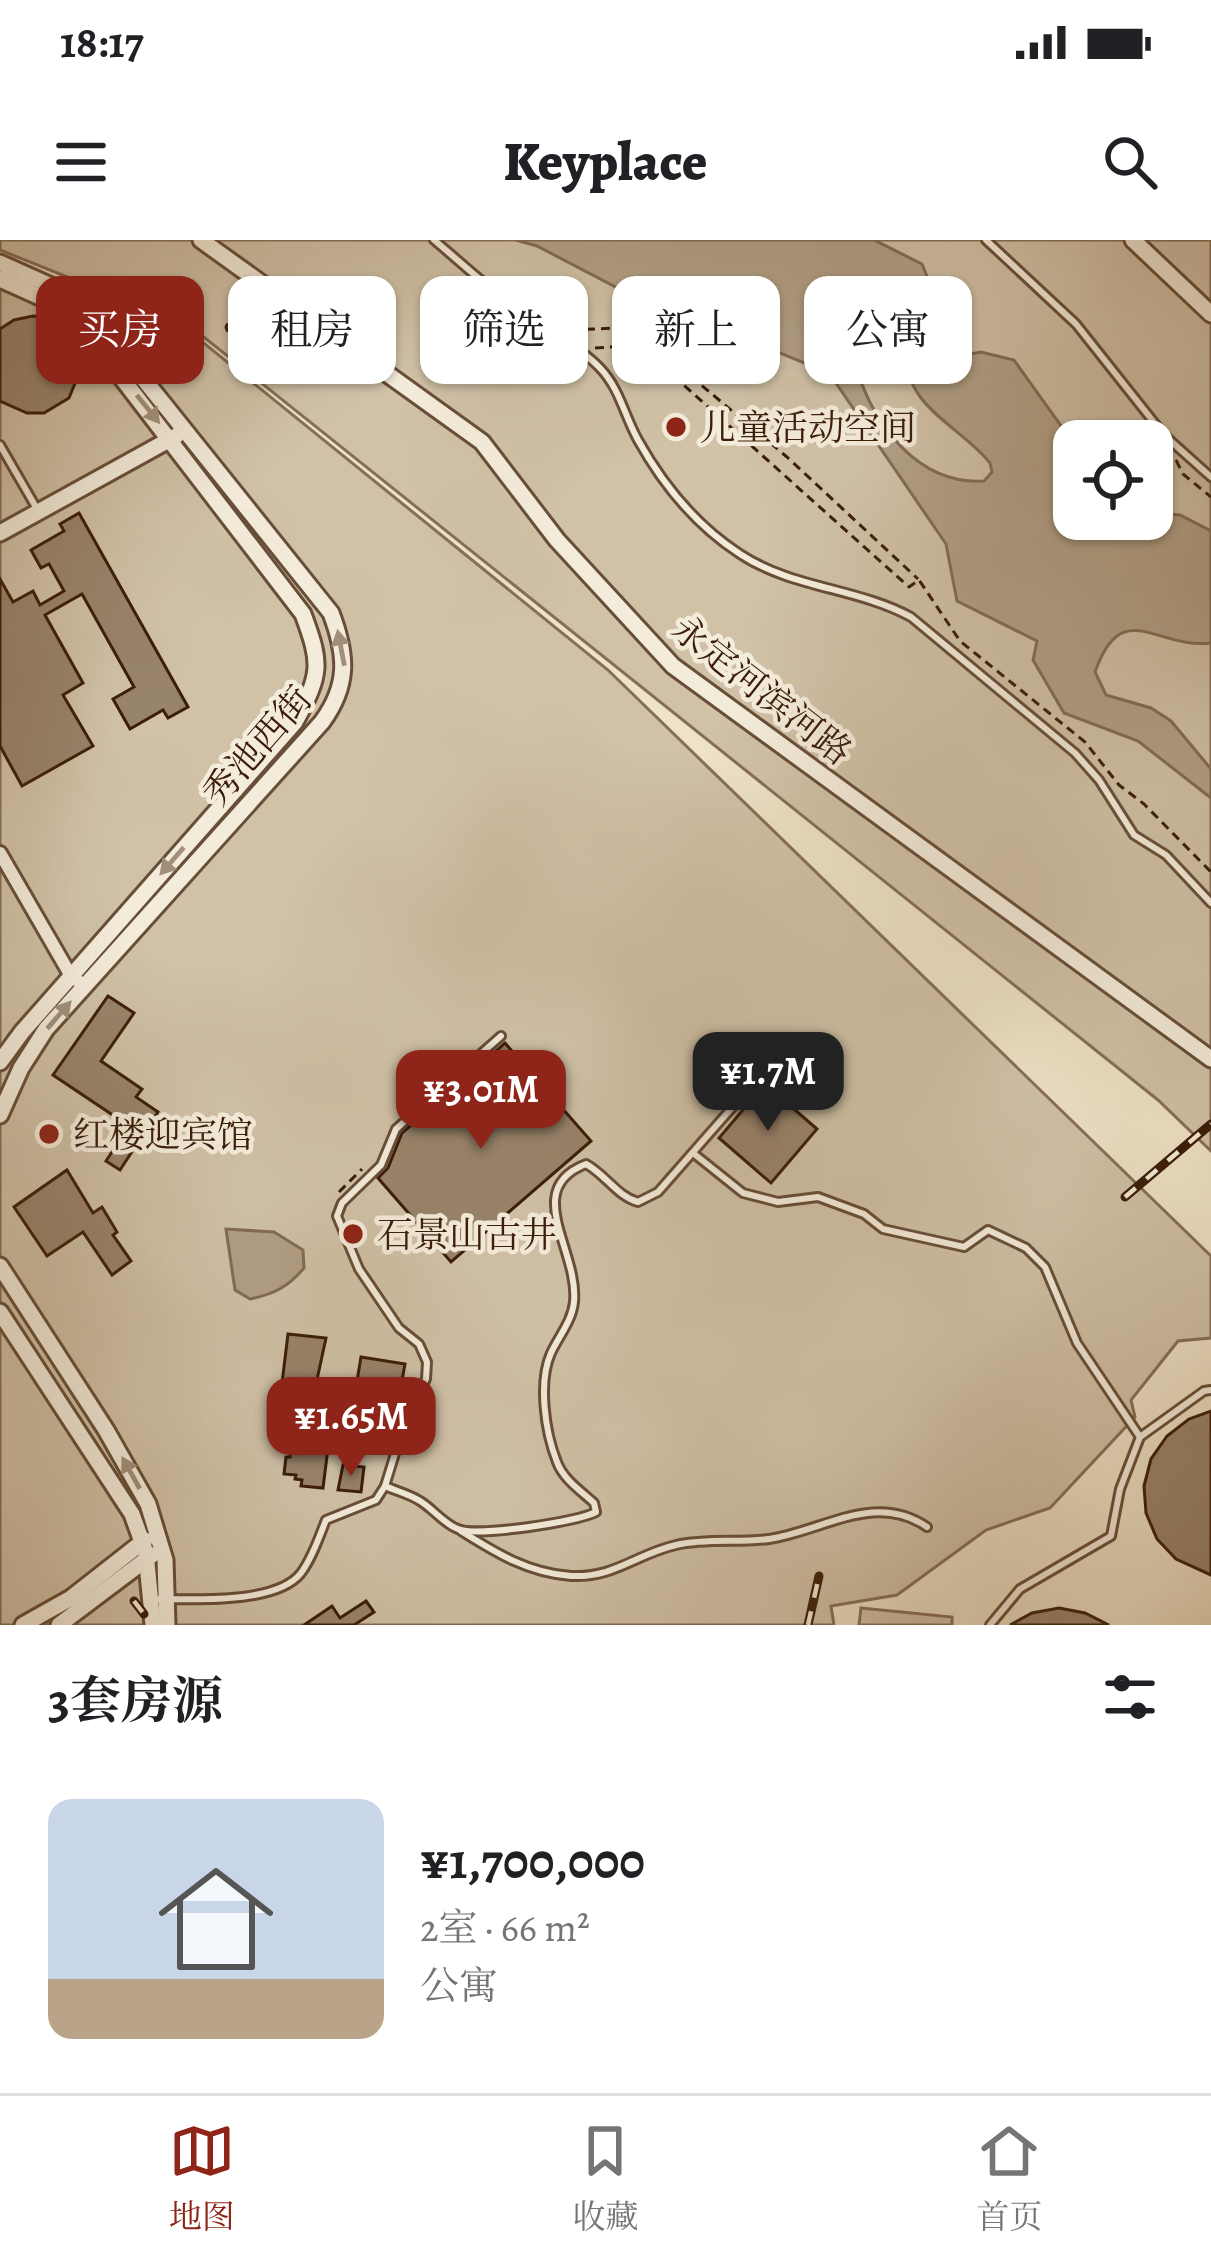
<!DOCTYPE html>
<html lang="zh">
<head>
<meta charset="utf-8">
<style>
  body { margin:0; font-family:Alegreya,"Noto Serif SC",serif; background:#f2f2f2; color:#202124; height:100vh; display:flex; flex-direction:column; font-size:45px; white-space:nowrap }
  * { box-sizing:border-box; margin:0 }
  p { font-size:39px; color:#757577 }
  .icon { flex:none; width:66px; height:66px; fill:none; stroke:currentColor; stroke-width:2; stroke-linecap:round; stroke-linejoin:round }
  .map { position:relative; height:1385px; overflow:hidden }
  .side { display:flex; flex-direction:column; background:#fff; flex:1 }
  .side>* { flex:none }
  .hud { position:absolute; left:36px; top:36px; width:1140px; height:108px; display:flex; gap:24px }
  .tools { position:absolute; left:1053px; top:180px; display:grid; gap:24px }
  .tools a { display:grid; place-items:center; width:120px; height:120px; border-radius:24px; background:#fff; box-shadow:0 3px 9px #0004; font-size:60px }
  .price { position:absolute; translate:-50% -102px; padding:0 27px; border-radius:24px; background:#8f2418; color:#fff; font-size:39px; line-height:78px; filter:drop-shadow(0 3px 6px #0008) }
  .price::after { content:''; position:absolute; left:50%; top:72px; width:36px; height:27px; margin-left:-18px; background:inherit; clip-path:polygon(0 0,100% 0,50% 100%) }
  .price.on { background:#222; color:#fff }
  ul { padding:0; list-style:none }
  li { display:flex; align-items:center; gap:36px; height:300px; padding:0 48px }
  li+li { border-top:3px solid #e0e0e0 }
  li span { display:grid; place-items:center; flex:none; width:336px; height:240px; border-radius:24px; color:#555 }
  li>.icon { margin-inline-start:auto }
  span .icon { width:144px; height:144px; fill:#fffc; stroke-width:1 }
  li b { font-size:51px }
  h2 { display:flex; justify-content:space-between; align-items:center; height:144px; padding:0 48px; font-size:51px }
  .tag { padding:0 42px; border-radius:24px; background:#fff; box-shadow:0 3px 9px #0004; font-size:42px; line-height:108px }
  .tag.on { background:#8f2418; color:#fff }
  .status { display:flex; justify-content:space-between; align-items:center; height:84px; padding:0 60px; background:#fff; direction:ltr }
  .status svg { height:33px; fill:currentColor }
  header { display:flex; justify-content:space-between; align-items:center; height:156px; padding:0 48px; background:#fff; font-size:54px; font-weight:800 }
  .tab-bar { display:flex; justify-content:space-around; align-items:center; height:168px; border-top:3px solid #e0e0e0; background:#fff; font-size:33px; color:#757577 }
  .tab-bar a { display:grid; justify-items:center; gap:6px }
  .tab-bar .on { color:#8f2418 }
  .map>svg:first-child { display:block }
  .green { fill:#d0c1a7; stroke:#866f58; stroke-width:3; fill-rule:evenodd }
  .water { fill:#b19f86; stroke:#826b54; stroke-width:3; fill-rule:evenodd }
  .building { fill:#98836b; stroke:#3b1d08; stroke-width:3 }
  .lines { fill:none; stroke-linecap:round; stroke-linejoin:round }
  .service-casing { stroke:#684e38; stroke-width:12 }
  .minor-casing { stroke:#684e38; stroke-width:18 }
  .tertiary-casing { stroke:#684e38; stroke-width:21 }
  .path { stroke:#3b1d08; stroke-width:3; stroke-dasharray:9 6; stroke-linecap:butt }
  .service { stroke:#f4ecdb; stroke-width:6 }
  .minor { stroke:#f4ecdb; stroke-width:12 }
  .tertiary { stroke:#f4ecdb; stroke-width:15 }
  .rail-casing { stroke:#3b1d08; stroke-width:9 }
  .rail { stroke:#f4ecdb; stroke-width:4.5; stroke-dasharray:14; stroke-linecap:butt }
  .oneway { fill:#a18f7c }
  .poi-dot { fill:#8f2418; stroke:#f4ecdb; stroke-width:4.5 }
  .labels { text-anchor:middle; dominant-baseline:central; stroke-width:9; stroke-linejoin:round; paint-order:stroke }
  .poi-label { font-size:36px; fill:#3b1d08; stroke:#f4ecdb; text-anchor:start }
  .street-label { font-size:36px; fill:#3b1d08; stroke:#f4ecdb }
</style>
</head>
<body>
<div class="status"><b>18:17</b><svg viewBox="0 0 49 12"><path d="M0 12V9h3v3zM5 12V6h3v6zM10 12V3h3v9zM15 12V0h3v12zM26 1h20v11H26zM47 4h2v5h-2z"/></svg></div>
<header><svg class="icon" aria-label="menu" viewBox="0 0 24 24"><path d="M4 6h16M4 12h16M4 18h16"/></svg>Keyplace<svg class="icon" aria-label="search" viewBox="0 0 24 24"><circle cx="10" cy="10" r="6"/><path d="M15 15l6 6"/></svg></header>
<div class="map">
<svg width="1211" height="1385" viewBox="0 0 1211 1385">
  <rect width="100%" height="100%" fill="#eee2c7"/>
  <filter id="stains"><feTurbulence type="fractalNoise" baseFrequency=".00167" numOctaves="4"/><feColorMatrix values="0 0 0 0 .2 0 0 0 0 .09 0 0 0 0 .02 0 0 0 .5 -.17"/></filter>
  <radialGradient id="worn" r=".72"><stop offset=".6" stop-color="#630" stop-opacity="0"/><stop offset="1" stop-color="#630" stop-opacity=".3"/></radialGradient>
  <!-- green -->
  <g class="green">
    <path d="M0,0H1211V911L1158,860L190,86L0,10ZM1074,201H1152V279H1074Z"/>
    <path d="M0,21L189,91L608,430L1211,1016V1098L1178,1101L1131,1160L1135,1177L1050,1268L986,1290L897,1355L831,1366L834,1385H0Z"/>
    <path d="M861,1368L952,1377V1385H859Z"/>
  </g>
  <!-- water -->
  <g class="water">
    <path d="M516,0H874L922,24L959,116L981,112L1014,120L1074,204V279H1152V273L1180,275L1211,291V403C1157,410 1122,355 1095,432L1106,455L1151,468L1171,481L1211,529V558L1138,501L1064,473L1033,420L1037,401L957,361L946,304L829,133L743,98L708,73L633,56L537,6ZM895,98L908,110C899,164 962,187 990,223L992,232L984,241C919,245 875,187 857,130L875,104Z"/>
    <path d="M226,989L274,992L303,1010L304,1028C288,1047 274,1054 250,1059L235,1050Z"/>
  </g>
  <!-- building -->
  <g class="building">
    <path d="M33,76L49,78L74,97L82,126L69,158L44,173H27L0,161V89L14,80Z"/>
    <path d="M79,273L188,467L168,478L163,470L130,489L113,459L134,447L82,354L45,375L83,443L63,455L93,506L22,546L0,506V339L13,362L33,351L40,365L64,351L49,324L41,328L31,310L64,291L60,284Z"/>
    <path d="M108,756L134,773L101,821L142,849L136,857L158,872L120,930L106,921L129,886L53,835Z"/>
    <path d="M505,803L591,901L451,1022L378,938L388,928L402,893Z"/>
    <path d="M765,844L817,889L771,943L719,898Z"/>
    <path d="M67,930L93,973L102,967L117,992L113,995L131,1021L112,1035L83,992L47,1016L14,967Z"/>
    <path d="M288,1094L326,1098L308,1181L331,1184L323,1248L301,1246L302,1240L295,1239L296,1235L284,1234L286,1217H290L294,1178L278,1176Z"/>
    <path d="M361,1117L405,1124L393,1190L350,1183Z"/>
    <path d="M1211,1171V1335L1176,1319L1157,1299L1146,1273L1144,1246L1151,1219L1167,1196L1189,1179Z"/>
    <path d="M343,1225L364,1227L361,1252L338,1250Z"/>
    <path d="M366,1361L374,1372L354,1385H304L332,1366L340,1378Z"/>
    <path d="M1059,1368L1085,1373L1109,1385H1010L1032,1373Z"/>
  </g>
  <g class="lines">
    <defs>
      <g id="service">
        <path d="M434,0C464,25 493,53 526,75C549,92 580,107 600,128C620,149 624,175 638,200C663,245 697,286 740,314C791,348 858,348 911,377L1075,513L1099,540L1134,595L1166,615L1211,663"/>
        <path d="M986,0L1076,84L1164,195L1211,237"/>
        <path d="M0,205L37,269"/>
        <path d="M693,913L743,953L778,962L818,957L864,974L883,989L964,1007L988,990L1026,1008L1045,1027L1077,1103L1140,1197"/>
        <path d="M385,1246L406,1178L426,1139L427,1122L419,1104L399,1088L359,1029L337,976L342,963L381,925L396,889L501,796"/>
        <path d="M461,1291C496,1313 528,1333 571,1336C615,1338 636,1314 676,1305C706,1298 739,1303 769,1299C823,1291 875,1251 927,1287"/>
        <path d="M152,1359C191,1359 276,1365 301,1333C313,1317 319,1297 326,1280L376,1260L385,1246C396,1251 409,1254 420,1261C432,1268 444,1284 458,1289C478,1297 577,1282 596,1272L594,1263C581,1251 563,1239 557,1222C545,1192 538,1142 551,1113C559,1096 572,1081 574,1062C579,1010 521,949 586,924C606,935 617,956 638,962L658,952L744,854"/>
        <path d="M990,1385L1020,1349L1111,1296L1120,1249L1140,1197L1204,1151L1211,1150"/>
      </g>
      <path id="minor" d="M0,613L71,736L85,746"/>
      <g id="tertiary">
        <path d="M201,0L482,202L557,300L673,426L1211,819"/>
        <path d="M1133,0L1211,74"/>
        <path d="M0,23L60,50L98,82L331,373C347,415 349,445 322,482L46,789L21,828L0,875"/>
        <path d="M0,39L51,62L88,94L303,374C322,425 321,434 295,482L22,792L0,822"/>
        <path d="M0,293L176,196"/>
        <path d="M0,1026L106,1190L148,1264L165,1320L167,1385"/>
        <path d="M0,1072L132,1274L146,1313L153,1385"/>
        <path d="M23,1385L71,1358L145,1300"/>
        <path d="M59,1385L152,1315"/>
      </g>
    </defs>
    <!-- service casing -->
    <use href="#service" class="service-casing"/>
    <!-- minor casing -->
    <use href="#minor" class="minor-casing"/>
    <!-- tertiary casing -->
    <use href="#tertiary" class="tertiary-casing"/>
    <!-- path -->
    <g class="path">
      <path d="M248,68L261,70L274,91L267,112L248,122L236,115L226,87L233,75Z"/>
      <path d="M571,90L616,88L644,97L787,217L918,339"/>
      <path d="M230,101C246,112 269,113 266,86L261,78L250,76L242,80L239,94L254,101L259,96L257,83L245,87L255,96"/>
      <path d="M595,108L639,105L909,347L919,340L960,401L1085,502L1119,545L1144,564L1211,632"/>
      <path d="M1176,220L1183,234L1211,257"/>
      <path d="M339,952L362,929"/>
    </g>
    <!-- service -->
    <use href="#service" class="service"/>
    <!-- minor -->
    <use href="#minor" class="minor"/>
    <!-- tertiary -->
    <use href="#tertiary" class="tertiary"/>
    <defs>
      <g id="rail">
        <path d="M1125,957L1211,884"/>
        <path d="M134,1361L144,1374"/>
        <path d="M808,1385L819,1336"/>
      </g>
    </defs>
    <!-- rail casing -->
    <use href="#rail" class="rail-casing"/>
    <!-- rail -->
    <use href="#rail" class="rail"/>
  </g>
  <!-- one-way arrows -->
  <defs><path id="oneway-solid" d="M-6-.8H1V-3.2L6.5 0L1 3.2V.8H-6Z" transform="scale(3)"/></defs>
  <g class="oneway">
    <use href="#oneway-solid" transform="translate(148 169) rotate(51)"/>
    <use href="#oneway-solid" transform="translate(341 408) rotate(-101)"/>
    <use href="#oneway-solid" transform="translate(172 621) rotate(131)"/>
    <use href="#oneway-solid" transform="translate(59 775) rotate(-49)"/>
    <use href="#oneway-solid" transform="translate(131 1233) rotate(-119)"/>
  </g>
  <!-- markers -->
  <g class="poi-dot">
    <circle cx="676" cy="187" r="12"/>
    <circle cx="49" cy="894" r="12"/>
    <circle cx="353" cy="994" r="12"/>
  </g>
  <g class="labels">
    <!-- poi labels -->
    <g class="poi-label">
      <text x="700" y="187">儿童活动空间</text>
      <text x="73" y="894">红楼迎宾馆</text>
      <text x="377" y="994">石景山古井</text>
    </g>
    <!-- street labels -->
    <g class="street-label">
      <text transform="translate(762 450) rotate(38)">永定河滨河路</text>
      <text transform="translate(257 506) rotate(-49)">秀池西街</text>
    </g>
  </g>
  <rect width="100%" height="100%" filter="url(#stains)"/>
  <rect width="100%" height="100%" fill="url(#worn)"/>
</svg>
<div class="tools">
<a><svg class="icon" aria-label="locate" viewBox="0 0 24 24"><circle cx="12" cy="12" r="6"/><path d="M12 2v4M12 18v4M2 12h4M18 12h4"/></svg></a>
</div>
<b class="price on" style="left:768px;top:894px">¥1.7M</b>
<b class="price" style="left:481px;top:912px">¥3.01M</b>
<b class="price" style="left:351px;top:1239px">¥1.65M</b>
<div class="hud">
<a class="tag on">买房</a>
<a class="tag">租房</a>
<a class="tag">筛选</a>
<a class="tag">新上</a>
<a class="tag">公寓</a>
</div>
</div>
<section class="side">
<h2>3套房源<svg class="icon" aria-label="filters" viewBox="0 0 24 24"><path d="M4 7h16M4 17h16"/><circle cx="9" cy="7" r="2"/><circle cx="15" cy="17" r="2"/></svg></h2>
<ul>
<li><span style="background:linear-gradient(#c9d6e8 75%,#b9a48a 0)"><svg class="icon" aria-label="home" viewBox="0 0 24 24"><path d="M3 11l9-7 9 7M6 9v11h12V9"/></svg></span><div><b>¥1,700,000</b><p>2室 · 66 m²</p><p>公寓</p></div></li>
</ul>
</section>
<nav class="tab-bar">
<a class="on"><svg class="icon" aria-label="map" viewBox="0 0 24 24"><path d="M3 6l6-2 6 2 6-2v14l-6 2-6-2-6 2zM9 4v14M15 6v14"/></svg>地图</a>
<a><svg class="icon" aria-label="saved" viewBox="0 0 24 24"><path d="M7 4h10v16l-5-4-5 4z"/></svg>收藏</a>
<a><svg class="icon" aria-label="home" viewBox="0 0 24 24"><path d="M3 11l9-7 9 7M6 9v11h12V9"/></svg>首页</a>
</nav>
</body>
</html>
